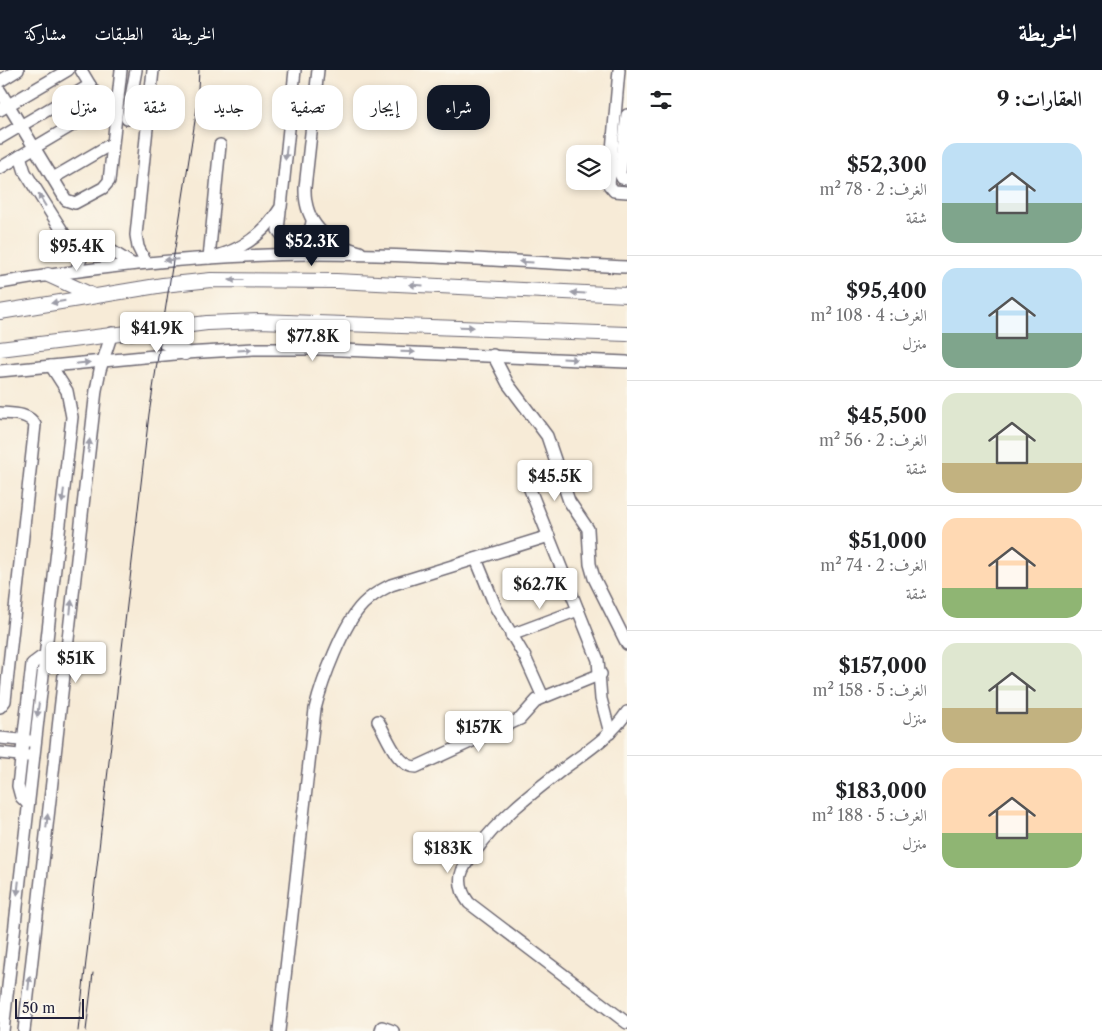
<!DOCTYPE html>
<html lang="ar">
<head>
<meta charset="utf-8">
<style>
  body { margin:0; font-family:"Libre Caslon Text",Amiri,serif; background:#f6f6f6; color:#202124; direction:rtl; height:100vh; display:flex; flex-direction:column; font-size:19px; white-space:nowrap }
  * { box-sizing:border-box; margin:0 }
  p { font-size:16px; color:#757577 }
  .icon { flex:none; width:28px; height:28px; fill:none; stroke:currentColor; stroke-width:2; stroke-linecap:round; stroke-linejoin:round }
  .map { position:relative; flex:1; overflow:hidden; direction:ltr }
  .panel { display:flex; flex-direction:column; background:#fff; width:475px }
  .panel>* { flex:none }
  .hud { position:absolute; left:15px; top:15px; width:475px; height:45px; direction:rtl; display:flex; gap:10px }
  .controls { position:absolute; left:566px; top:75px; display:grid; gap:10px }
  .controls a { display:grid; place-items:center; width:45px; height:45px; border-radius:10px; background:#fff; box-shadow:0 2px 8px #0003; font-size:25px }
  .scale { position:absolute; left:15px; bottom:12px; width:69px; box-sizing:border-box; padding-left:5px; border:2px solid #22223b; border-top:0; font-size:14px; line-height:18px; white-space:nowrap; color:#22223b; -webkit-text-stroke:4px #fbf7ec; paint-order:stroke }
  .price { position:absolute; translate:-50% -42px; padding:0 11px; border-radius:5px; background:#fff; color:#222; font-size:16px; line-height:32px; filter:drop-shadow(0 1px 2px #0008) }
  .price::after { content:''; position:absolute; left:50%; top:30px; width:15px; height:11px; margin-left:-8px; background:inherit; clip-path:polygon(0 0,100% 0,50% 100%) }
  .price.active { background:#111827; color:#fff }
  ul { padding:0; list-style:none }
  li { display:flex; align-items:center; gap:15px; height:125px; padding:0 20px }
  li+li { border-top:1px solid #e0e0e0 }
  li span { display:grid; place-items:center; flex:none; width:140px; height:100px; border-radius:15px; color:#555 }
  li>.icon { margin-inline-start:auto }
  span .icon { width:60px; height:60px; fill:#fffc; stroke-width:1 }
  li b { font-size:21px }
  h2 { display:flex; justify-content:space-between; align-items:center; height:60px; padding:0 20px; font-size:21px }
  .chip { padding:0 18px; border-radius:15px; background:#fff; box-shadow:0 2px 8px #0003; font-size:18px; line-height:45px }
  .chip.active { background:#111827; color:#fff }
  header { display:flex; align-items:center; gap:30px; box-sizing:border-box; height:70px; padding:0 25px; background:#111827; color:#fff }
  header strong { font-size:24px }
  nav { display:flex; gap:28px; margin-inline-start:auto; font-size:18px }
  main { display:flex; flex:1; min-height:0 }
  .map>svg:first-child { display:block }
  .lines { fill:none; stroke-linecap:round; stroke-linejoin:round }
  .minor-casing { stroke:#6d6872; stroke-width:14 }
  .major-casing { stroke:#6d6872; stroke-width:16 }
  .minor { stroke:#fff; stroke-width:11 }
  .major { stroke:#fff; stroke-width:14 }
  .tram { stroke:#22223b; stroke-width:1 }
  .oneway { fill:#9c9ca7 }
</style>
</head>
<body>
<header>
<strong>الخريطة</strong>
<nav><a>الخريطة</a><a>الطبقات</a><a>مشاركة</a></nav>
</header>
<main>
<section class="panel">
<h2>العقارات: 9<svg class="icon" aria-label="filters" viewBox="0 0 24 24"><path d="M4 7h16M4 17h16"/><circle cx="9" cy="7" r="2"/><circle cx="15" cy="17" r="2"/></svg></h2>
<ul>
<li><span style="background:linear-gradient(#bfe0f5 60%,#7fa58c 0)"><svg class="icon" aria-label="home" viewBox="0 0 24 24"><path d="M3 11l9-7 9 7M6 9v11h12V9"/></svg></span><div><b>$52,300</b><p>الغرف: 2 · 78 m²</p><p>شقة</p></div></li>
<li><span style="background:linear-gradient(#bfe0f5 65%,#7fa58c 0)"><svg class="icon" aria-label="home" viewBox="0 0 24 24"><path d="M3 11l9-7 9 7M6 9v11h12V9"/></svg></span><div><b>$95,400</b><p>الغرف: 4 · 108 m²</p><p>منزل</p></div></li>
<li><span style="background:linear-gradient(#dfe7d0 70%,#c2b280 0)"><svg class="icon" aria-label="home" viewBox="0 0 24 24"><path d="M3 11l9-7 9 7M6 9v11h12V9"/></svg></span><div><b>$45,500</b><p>الغرف: 2 · 56 m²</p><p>شقة</p></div></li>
<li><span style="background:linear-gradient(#ffd9b3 70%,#8fb573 0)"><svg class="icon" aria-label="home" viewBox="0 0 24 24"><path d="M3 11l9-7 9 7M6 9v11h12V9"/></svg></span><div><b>$51,000</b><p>الغرف: 2 · 74 m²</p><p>شقة</p></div></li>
<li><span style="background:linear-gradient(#dfe7d0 65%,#c2b280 0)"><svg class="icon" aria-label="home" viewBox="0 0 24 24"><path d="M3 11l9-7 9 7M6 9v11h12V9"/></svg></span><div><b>$157,000</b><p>الغرف: 5 · 158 m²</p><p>منزل</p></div></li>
<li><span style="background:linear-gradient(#ffd9b3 65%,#8fb573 0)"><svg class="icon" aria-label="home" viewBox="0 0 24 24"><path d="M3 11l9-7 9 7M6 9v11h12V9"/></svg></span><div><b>$183,000</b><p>الغرف: 5 · 188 m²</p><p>منزل</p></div></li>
</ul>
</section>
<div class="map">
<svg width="627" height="961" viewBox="0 0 627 961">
  <rect width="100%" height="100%" fill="#fbf7ec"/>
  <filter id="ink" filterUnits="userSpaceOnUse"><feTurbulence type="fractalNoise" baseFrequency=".02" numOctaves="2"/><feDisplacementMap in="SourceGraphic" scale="10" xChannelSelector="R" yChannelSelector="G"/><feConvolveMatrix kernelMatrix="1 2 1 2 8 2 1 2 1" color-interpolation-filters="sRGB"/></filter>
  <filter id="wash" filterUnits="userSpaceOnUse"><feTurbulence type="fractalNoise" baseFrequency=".0096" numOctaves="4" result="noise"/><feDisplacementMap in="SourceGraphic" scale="20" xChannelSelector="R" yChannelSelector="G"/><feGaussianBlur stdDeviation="1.12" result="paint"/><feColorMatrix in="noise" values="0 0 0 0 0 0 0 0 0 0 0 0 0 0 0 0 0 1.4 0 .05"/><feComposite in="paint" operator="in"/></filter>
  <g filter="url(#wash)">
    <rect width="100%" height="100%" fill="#f7ebd7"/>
  </g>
  <g filter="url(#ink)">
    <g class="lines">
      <defs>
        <g id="minor">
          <path d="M81,0L103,37"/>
          <path d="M318,0L305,118C304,153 327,173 360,182"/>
          <path d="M619,0L609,115L614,121L627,122"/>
          <path d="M0,11L18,0"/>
          <path d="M0,21L66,130L75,133L103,118L109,111L121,0"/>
          <path d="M0,40L68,0"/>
          <path d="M627,45L620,104L622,108L627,109"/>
          <path d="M127,49L136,0"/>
          <path d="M0,68L90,15"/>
          <path d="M220,75L209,188C241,181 264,165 281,137L295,0"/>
          <path d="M20,86L25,102L68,170L77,174L102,175L132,194"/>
          <path d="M0,98L118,28"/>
          <path d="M53,108L113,73"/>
          <path d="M280,141L278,160L285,169C299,173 310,166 312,152"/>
          <path d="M146,193L138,177L136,165L153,0"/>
          <path d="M76,201L87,174"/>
          <path d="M0,213C104,195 208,185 313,184C417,184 522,192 627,197"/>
          <path d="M493,285L508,314L547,366L569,431L588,459L590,494L594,508L627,574"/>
          <path d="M0,301L185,283L254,279H318L627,292"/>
          <path d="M0,343C12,344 29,343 35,355L5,631L0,637"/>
          <path d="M529,417L598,590L601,629L610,663"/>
          <path d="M476,489L496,538L525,587L543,627"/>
          <path d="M511,565L578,540"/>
          <path d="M627,642C612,665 589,680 567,696C535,721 502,745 477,779C471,787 463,795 461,805C459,816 463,825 469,833L627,953"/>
          <path d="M378,651C387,666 397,697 416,697L520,649L537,630L601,604"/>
          <path d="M0,668L30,671"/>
          <path d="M0,683L28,686"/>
          <path d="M27,733L21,727L18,716L32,594L40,588L65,590"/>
          <path d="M3,961L72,347L67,321L51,296"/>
          <path d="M24,961L96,320L100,300L112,263"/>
          <path d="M279,961L315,639C322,611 343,554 363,534C371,526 381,520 391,515L549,466"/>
          <path d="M381,961L382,957L393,961"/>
        </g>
        <g id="major">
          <path d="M48,205L94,226"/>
          <path d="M0,242L163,215L211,210L336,211L627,225"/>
          <path d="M143,260L185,283"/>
          <path d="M0,279L207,253L259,251L627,264"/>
        </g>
      </defs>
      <!-- minor casing -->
      <use href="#minor" class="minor-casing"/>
      <!-- major casing -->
      <use href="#major" class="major-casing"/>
      <!-- minor -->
      <use href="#minor" class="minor"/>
      <!-- major -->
      <use href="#major" class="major"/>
      <!-- tram -->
      <g class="tram">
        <path d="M78,961L149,344L197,38L199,0"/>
        <path d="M86,961L93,903"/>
      </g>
    </g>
    <!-- one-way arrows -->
    <defs><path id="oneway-solid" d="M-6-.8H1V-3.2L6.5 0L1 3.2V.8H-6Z" transform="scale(1.25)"/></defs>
    <g class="oneway">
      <use href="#oneway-solid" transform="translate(286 83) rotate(96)"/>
      <use href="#oneway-solid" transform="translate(42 130) rotate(-121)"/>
      <use href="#oneway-solid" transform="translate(171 190) rotate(175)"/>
      <use href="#oneway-solid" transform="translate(526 192) rotate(-177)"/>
      <use href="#oneway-solid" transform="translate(236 210) rotate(-180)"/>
      <use href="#oneway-solid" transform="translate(416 215) rotate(-177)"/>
      <use href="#oneway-solid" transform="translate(578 223) rotate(-177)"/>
      <use href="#oneway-solid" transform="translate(58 232) rotate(170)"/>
      <use href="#oneway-solid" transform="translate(467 257) rotate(2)"/>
      <use href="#oneway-solid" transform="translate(245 280) rotate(-3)"/>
      <use href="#oneway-solid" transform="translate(408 282) rotate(2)"/>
      <use href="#oneway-solid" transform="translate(570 289) rotate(3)"/>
      <use href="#oneway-solid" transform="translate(83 293) rotate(-6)"/>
      <use href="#oneway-solid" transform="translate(89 376) rotate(-84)"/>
      <use href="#oneway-solid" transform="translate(63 426) rotate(97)"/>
      <use href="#oneway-solid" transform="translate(71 537) rotate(-84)"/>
      <use href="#oneway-solid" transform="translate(38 640) rotate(97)"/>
      <use href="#oneway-solid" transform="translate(47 751) rotate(-84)"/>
      <use href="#oneway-solid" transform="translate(18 818) rotate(96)"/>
      <use href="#oneway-solid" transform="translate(29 913) rotate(-84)"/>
    </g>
  </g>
</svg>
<div class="controls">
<a><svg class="icon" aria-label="layers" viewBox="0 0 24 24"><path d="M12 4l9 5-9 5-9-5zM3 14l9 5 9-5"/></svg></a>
</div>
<div class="scale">50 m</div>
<b class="price active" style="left:312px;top:197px">$52.3K</b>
<b class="price" style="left:77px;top:202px">$95.4K</b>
<b class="price" style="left:157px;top:284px">$41.9K</b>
<b class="price" style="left:313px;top:292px">$77.8K</b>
<b class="price" style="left:555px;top:432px">$45.5K</b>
<b class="price" style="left:540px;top:540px">$62.7K</b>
<b class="price" style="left:76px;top:614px">$51K</b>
<b class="price" style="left:479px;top:683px">$157K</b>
<b class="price" style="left:448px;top:804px">$183K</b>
<div class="hud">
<a class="chip active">شراء</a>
<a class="chip">إيجار</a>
<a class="chip">تصفية</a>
<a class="chip">جديد</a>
<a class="chip">شقة</a>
<a class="chip">منزل</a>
</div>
</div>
</main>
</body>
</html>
